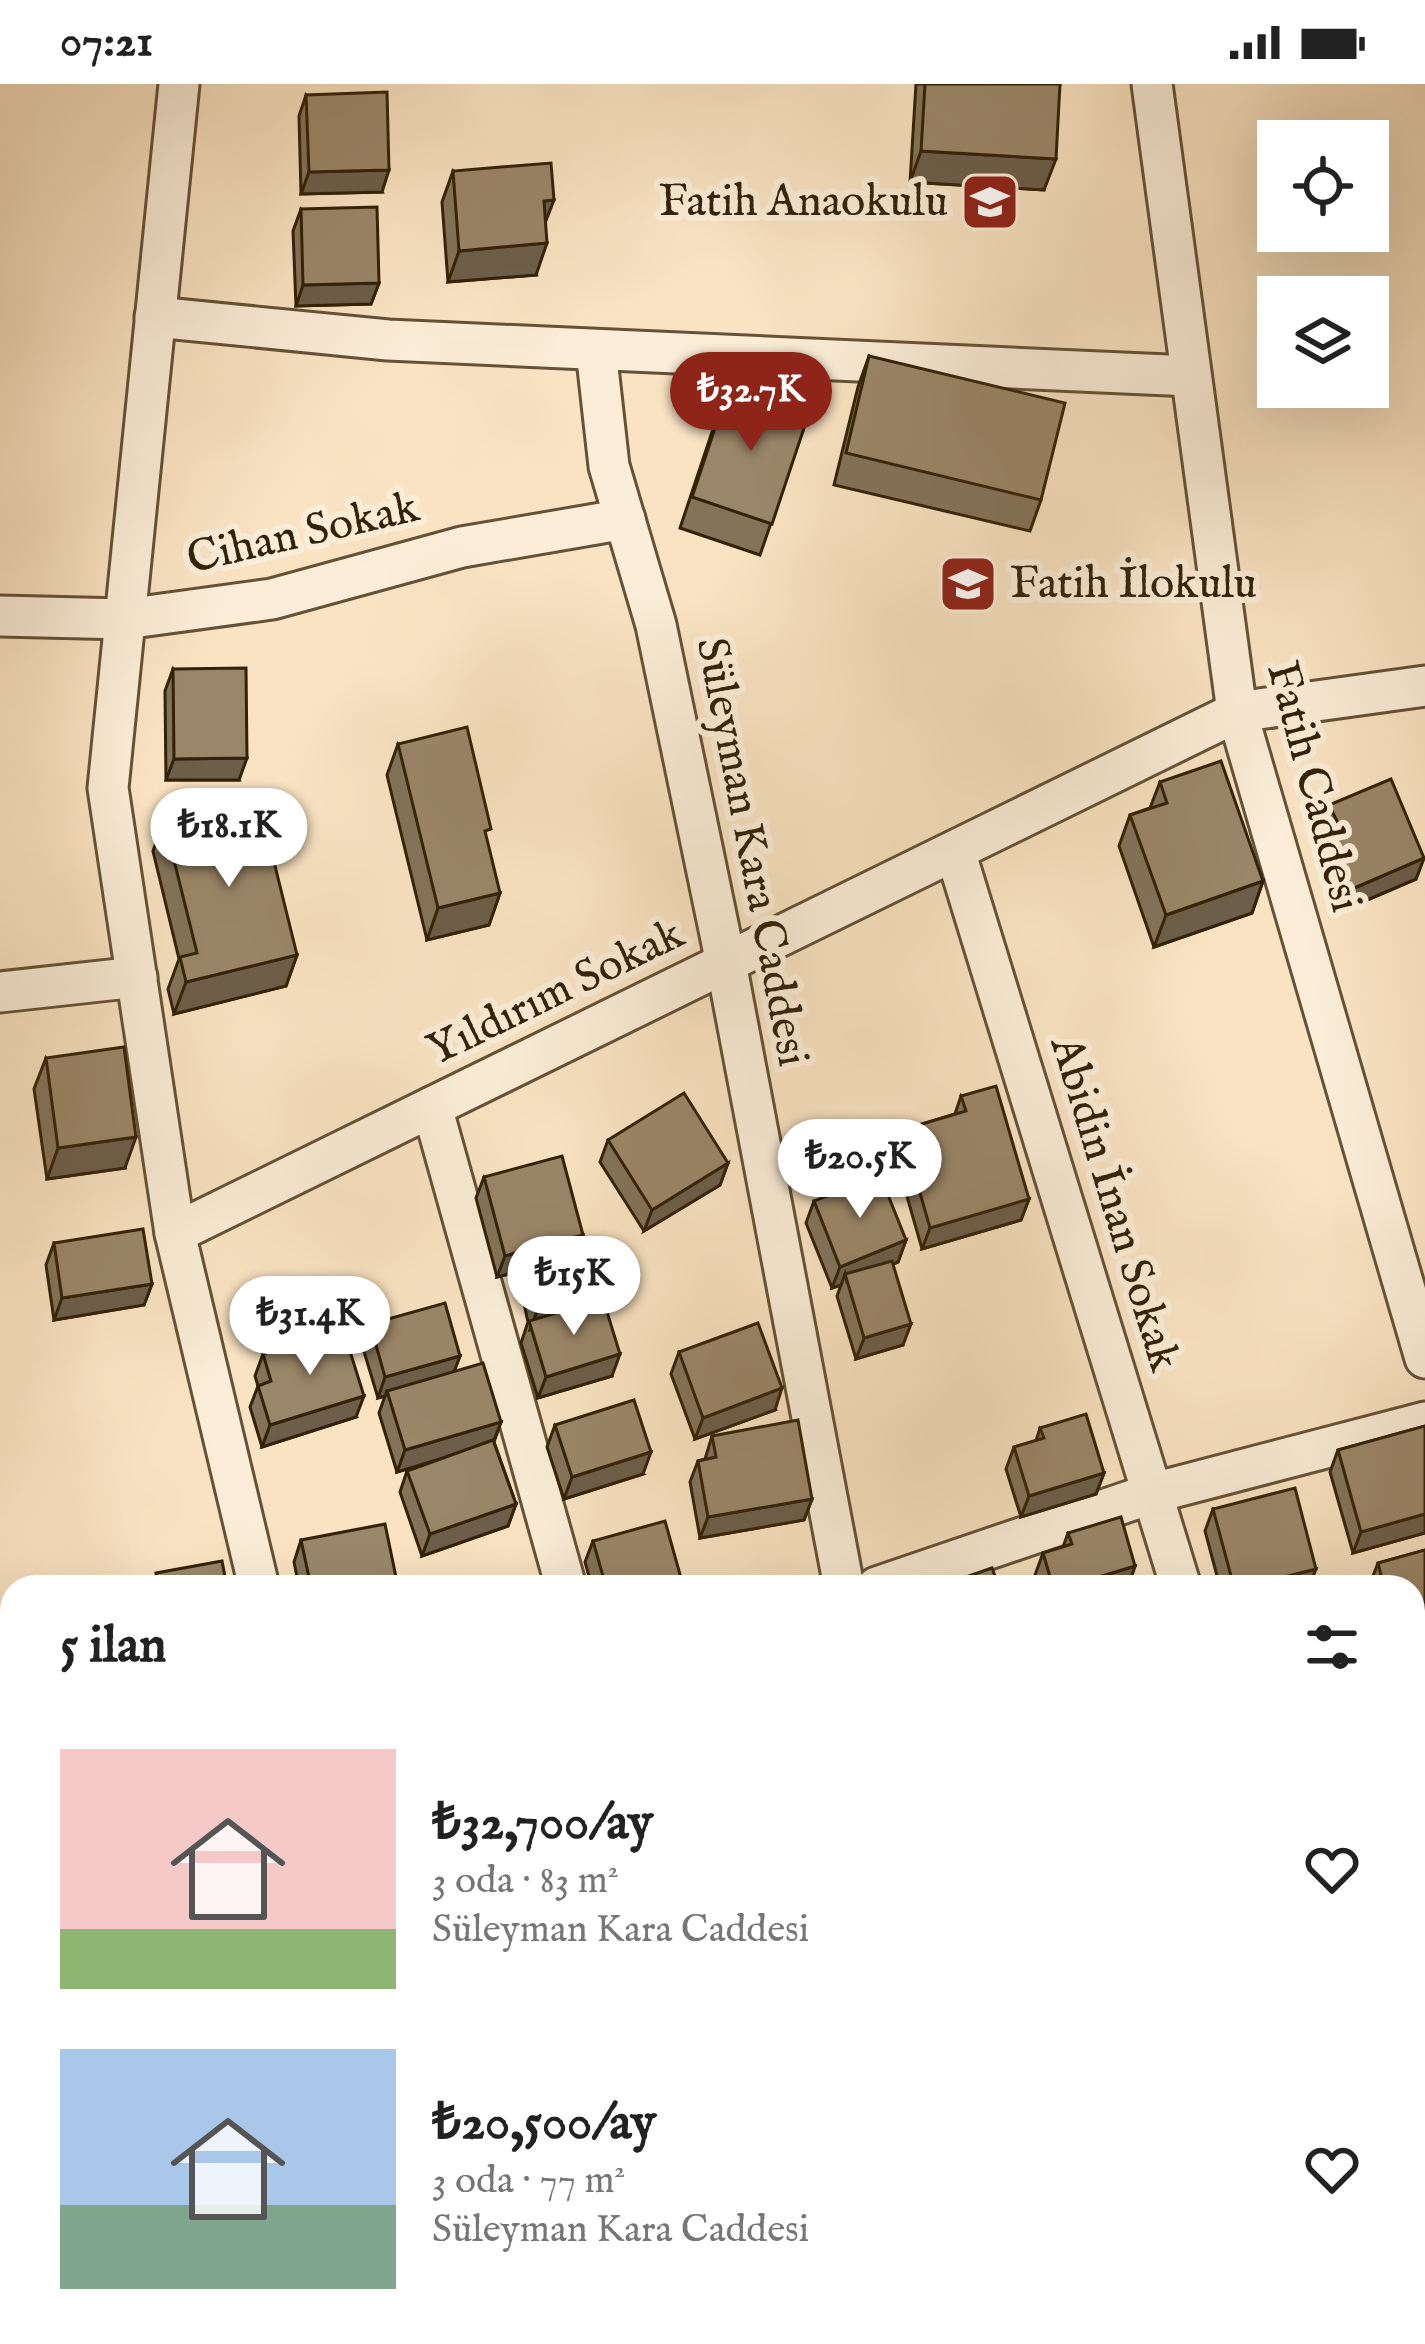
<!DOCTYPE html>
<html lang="tr">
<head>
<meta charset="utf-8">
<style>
  body { margin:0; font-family:"IM FELL English",serif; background:#f6f6f6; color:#222; height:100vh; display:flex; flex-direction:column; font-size:45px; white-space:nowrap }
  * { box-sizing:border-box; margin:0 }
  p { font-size:39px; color:#767676 }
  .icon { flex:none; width:66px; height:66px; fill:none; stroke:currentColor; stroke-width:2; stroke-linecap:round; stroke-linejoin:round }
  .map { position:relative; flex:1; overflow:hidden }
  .details { position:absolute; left:0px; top:1491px; width:1425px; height:771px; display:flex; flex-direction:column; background:#fff; border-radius:36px 36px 0 0; box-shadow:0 12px 48px #0002 }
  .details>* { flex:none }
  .fabs { position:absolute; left:1257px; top:36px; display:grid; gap:24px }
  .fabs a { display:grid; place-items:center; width:132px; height:132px; border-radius:0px; background:#fff; box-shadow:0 12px 48px #0002; font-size:60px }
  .price { position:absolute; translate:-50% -102px; padding:0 27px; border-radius:42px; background:#fff; color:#222; font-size:39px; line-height:78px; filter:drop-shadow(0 3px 6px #0008) }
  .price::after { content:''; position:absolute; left:50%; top:72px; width:36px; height:27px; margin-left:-18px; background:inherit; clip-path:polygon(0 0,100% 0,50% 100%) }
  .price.selected { background:#8f2418; color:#fff }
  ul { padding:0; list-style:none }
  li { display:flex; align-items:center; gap:36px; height:300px; padding:0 60px }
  li span { display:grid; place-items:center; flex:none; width:336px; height:240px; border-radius:0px; color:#555 }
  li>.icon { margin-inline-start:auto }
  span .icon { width:144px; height:144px; fill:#fffc; stroke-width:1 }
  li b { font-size:51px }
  h2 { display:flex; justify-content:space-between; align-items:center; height:144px; padding:0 60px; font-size:51px }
  .status { display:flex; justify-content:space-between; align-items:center; height:84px; padding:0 60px; background:#fff; direction:ltr }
  .status svg { height:33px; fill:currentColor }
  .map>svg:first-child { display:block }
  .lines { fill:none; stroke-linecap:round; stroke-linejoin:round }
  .minor-casing { stroke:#645236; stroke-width:45 }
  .minor { stroke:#fbedd7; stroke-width:39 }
  .wall { fill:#847359; stroke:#332207; stroke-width:3 }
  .shaded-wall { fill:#6c5e49; stroke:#332207; stroke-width:3 }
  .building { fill:#9a8668; stroke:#332207; stroke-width:3 }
  .labels { text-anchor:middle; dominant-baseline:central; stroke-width:12; stroke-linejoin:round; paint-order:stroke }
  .poi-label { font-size:45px; fill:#332207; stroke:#fbedd7; text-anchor:end }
  .street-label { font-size:45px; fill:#332207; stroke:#fbedd7 }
</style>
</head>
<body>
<div class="status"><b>07:21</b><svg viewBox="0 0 49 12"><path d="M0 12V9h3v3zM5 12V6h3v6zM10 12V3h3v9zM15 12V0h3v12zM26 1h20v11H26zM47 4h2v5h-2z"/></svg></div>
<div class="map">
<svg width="1425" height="2260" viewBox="0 0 1425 2260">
  <rect width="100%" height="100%" fill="#f9e3c2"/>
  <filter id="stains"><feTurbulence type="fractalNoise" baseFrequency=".00167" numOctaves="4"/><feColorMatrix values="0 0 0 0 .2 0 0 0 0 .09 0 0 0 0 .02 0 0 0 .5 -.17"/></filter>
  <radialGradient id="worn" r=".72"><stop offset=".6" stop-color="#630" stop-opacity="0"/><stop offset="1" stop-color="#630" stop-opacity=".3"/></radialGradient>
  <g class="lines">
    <defs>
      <g id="minor">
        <path d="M179,0L108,704L175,1149L259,1503"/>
        <path d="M1152,0L1237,628L1425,1274"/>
        <path d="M155,233L388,256L1191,292"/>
        <path d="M596,266L609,382L656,541L726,879L844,1503"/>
        <path d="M0,532L125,535L272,515L462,463L625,435"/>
        <path d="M955,767L1181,1503"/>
        <path d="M0,908L137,893"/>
        <path d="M432,1023L566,1503"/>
        <path d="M175,1149L1237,628L1425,602"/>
        <path d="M877,1503L1153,1409L1425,1338"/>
        <path d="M1413,1954L1425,1950"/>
        <path d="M0,2117L12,2113"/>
        <path d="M457,2250L460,2260"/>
        <path d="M776,2250L779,2260"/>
        <path d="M1089,2250L1092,2260"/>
        <path d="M1401,2250L1404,2260"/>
        <path d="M396,2260L419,2250"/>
      </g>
    </defs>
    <!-- minor casing -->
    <use href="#minor" class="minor-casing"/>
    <!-- minor -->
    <use href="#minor" class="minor"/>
  </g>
  <!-- wall -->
  <g class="wall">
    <path d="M916,0H1060L1044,106L910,98Z"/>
    <path d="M306,11L382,108L301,110L299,32Z"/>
    <path d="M453,87L536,191L448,198L442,118Z"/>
    <path d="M301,125L379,199L371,220L296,222L293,147Z"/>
    <path d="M869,272L1041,416L1030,447L834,401L858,303Z"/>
    <path d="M810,326L760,471L680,444L718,330Z"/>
    <path d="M173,585L239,696H166L165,607Z"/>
    <path d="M398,660L500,809L489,841L427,856L387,691Z"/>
    <path d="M1160,698L1263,797L1252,829L1154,863L1119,762L1130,731L1150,724Z"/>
    <path d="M1329,721L1424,774L1416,795L1344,826L1320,769L1326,752L1322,742Z"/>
    <path d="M164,736L297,871L286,902L174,930L168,905L179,875L153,767Z"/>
    <path d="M46,974L125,1084L47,1095L34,1005Z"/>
    <path d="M961,1012L1029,1115L1021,1136L922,1165L894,1067L902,1046L955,1030Z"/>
    <path d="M608,1056L728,1079L720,1101L644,1147L600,1078Z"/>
    <path d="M484,1093L575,1172L582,1221L612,1292L538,1314L521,1259L528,1238L517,1188L497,1193L476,1114Z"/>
    <path d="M814,1117L906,1156L898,1178L893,1180L903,1261L856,1275L837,1212L841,1201L832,1204L806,1139Z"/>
    <path d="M54,1159L152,1200L144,1221L54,1236L46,1181Z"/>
    <path d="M370,1240L460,1272L454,1287L501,1338L494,1358L516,1420L508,1442L422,1472L400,1408L407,1387L442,1374L397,1388L379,1329L385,1312L378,1314L362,1261Z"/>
    <path d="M679,1268L775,1326L695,1355L671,1290Z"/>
    <path d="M263,1270L356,1333L262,1363L250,1323L258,1302L255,1292Z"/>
    <path d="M555,1341L643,1390L564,1415L547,1363Z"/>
    <path d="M1425,1342V1449L1353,1469L1330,1388L1338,1366Z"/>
    <path d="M1040,1344L1104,1389L1096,1410L1021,1433L1006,1385L1014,1363L1036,1357Z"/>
    <path d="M712,1352L812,1415L804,1436L700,1454L690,1398L698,1377L705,1375Z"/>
    <path d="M1213,1425L1309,1503H1220L1205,1447Z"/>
    <path d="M1068,1449L1135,1482L1128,1503H1039L1035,1491L1043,1469L1063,1463Z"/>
    <path d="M301,1456L397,1498L404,1503H299L294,1478Z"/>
    <path d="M593,1457L681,1494L678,1503H592L585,1478Z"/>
    <path d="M1425,1466V1575L1413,1579V1503H1371L1370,1500L1378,1479Z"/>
    <path d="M1425,1622V1691L1422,1692L1413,1667V1628L1414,1625Z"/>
    <path d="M819,2250H932L930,2260H822Z"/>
    <path d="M969,2250H1065L1067,2260H967Z"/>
    <path d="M1116,2250H1217L1213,2260H1120Z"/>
  </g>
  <!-- shaded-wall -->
  <g class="shaded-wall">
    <path d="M921,67L1056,75L1044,106L910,98Z"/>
    <path d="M389,86L382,108L301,110L309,88Z"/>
    <path d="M554,116L542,147L544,117Z"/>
    <path d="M547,159L536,191L448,198L459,167Z"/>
    <path d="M379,199L371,220L296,222L303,201Z"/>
    <path d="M247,674L239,696H166L174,675Z"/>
    <path d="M1424,774L1416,795L1344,826L1352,805Z"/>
    <path d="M1263,797L1252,829L1154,863L1166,831Z"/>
    <path d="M500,809L489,841L427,856L438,824Z"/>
    <path d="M297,871L286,902L174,930L186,898Z"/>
    <path d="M136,1053L125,1084L47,1095L58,1064Z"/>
    <path d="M728,1079L720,1101L644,1147L652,1126Z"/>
    <path d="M1029,1115L1021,1136L922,1165L930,1144Z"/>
    <path d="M583,1151L576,1172L562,1156Z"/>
    <path d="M906,1156L898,1178L847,1198L845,1190L841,1201L832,1204L840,1183Z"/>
    <path d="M525,1166L517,1188L497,1193L505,1172Z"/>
    <path d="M152,1200L144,1221L54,1236L62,1214Z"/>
    <path d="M584,1215L577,1236L530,1246L538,1225Z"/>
    <path d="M911,1240L903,1261L856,1275L864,1254Z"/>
    <path d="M620,1270L612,1292L538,1314L546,1293Z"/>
    <path d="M460,1272L452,1293L387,1307L385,1312L378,1314L385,1293Z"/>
    <path d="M782,1304L775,1326L695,1355L703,1334Z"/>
    <path d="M364,1312L356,1333L262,1363L270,1341Z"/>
    <path d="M501,1338L493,1359L397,1388L405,1366Z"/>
    <path d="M651,1368L643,1390L564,1415L572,1393Z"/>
    <path d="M1104,1389L1096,1410L1021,1433L1029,1412Z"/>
    <path d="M812,1415L804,1436L700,1454L708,1433Z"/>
    <path d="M516,1420L508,1442L422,1472L430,1450Z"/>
    <path d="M1425,1430V1449L1353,1469L1361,1448Z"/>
    <path d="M1135,1482L1128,1503H1066Z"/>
    <path d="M1316,1485L1309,1503H1245Z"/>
    <path d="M681,1494L678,1503H647Z"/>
    <path d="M1425,1556V1575L1413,1579V1560Z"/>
    <path d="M1425,1911V1931L1413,1934V1914Z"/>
    <path d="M1217,2250L1213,2260H1185Z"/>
  </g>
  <!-- building -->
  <g class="building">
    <path d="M925,0H1060L1056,75L921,67Z"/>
    <path d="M387,8L389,86L309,88L306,11Z"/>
    <path d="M551,79L554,116L544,117L547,159L459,167L453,87Z"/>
    <path d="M377,123L379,199L303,201L301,125Z"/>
    <path d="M869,272L1065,319L1041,416L846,369Z"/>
    <path d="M730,299L810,326L772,440L692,413Z"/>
    <path d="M246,584L247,674L174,675L173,585Z"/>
    <path d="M467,643L491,745L485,747L500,809L438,824L398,660Z"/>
    <path d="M1221,677L1263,797L1166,831L1130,731L1167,719L1160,698Z"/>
    <path d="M1391,695L1424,774L1352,805L1328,748L1340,743L1329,721Z"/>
    <path d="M258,713L297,871L186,898L180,873L197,869L164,736Z"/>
    <path d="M124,963L136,1053L58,1064L46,974Z"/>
    <path d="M996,1002L1029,1115L930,1144L902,1046L966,1027L961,1012Z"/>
    <path d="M684,1009L728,1079L652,1126L608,1056Z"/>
    <path d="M562,1072L583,1151L562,1156H572L584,1215L538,1225L525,1166L505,1172L484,1093Z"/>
    <path d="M880,1091L906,1156L840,1183L814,1117Z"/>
    <path d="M143,1145L152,1200L62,1214L54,1159Z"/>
    <path d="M892,1177L911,1240L864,1254L845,1190Z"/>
    <path d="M603,1215L620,1270L546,1293L529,1237Z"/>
    <path d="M445,1219L460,1272L385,1293L370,1240Z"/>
    <path d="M758,1239L782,1304L703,1334L679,1268Z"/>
    <path d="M343,1245L364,1312L270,1341L258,1302L271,1297L263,1270Z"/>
    <path d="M483,1279L501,1338L405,1366L387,1307Z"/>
    <path d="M634,1316L651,1368L572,1393L555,1341Z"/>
    <path d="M1086,1330L1104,1389L1029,1412L1014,1363L1044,1354L1040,1344Z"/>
    <path d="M798,1336L812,1415L708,1433L698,1377L716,1373L712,1352Z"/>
    <path d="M1425,1342V1430L1361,1448L1338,1366Z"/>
    <path d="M493,1356L516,1420L430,1450L407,1387Z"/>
    <path d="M1295,1404L1316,1485L1245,1503H1234L1213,1425Z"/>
    <path d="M1121,1433L1135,1482L1066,1503H1053L1043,1469L1072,1460L1068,1449Z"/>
    <path d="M665,1437L681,1494L647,1503H606L593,1457Z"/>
    <path d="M385,1440L397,1498L377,1503H311L301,1456Z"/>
    <path d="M1425,1466V1556L1413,1560V1503H1384L1378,1479Z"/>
    <path d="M222,1477L227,1503H158L156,1489Z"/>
    <path d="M992,1484L999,1503H937Z"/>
    <path d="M403,1497L404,1503H377Z"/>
    <path d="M1425,1622V1658L1414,1625Z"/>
    <path d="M1423,1808L1425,1816V1911L1413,1914V1811Z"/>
    <path d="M833,2250H927L930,2260H836Z"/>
    <path d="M978,2250H1065L1067,2260H981Z"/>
    <path d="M1131,2250H1215L1185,2260H1135Z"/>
    <path d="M1320,2250H1368L1371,2260L1292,2259Z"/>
  </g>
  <!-- icons -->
  <defs>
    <symbol id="school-square" viewBox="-11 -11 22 22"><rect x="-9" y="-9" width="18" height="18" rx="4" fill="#8f2418" stroke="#fbedd7"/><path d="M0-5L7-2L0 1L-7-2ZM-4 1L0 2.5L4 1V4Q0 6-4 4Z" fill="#fff"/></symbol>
  </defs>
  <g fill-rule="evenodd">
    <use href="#school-square" x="957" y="85" width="66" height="66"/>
    <use href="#school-square" x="935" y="467" width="66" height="66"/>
  </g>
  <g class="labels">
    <!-- poi labels -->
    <g class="poi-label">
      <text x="948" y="118">Fatih Anaokulu</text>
      <text x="1010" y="500" text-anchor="start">Fatih İlokulu</text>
    </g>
    <!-- street labels -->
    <g class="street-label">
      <text transform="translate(303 450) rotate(-13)">Cihan Sokak</text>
      <text transform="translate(1313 703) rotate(75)">Fatih Caddesi</text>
      <text transform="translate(751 768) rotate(79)">Süleyman Kara Caddesi</text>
      <text transform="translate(556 909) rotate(-26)">Yıldırım Sokak</text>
      <text transform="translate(1114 1120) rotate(73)">Abidin İnan Sokak</text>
    </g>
  </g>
  <rect width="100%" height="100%" filter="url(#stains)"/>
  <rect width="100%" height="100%" fill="url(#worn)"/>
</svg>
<div class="fabs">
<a><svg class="icon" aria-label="locate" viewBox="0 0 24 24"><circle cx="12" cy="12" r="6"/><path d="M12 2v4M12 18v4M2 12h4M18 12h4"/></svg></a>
<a><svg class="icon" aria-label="layers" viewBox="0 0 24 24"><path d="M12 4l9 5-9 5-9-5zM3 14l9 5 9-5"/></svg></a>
</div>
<b class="price selected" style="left:751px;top:370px">₺32.7K</b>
<b class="price" style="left:229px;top:806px">₺18.1K</b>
<b class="price" style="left:860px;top:1137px">₺20.5K</b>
<b class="price" style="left:574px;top:1254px">₺15K</b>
<b class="price" style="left:310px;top:1294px">₺31.4K</b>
<section class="details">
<h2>5 ilan<svg class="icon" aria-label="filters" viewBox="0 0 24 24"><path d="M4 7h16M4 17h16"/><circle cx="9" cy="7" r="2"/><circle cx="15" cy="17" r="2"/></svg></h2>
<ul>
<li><span style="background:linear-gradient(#f6c9c9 75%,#8fb573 0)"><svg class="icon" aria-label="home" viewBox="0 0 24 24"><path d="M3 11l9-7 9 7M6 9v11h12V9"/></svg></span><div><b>₺32,700/ay</b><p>3 oda · 83 m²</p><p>Süleyman Kara Caddesi</p></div><svg class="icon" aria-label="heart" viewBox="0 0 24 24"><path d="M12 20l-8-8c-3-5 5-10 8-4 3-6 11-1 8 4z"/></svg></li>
<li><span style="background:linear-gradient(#a9c7e8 65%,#7fa58c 0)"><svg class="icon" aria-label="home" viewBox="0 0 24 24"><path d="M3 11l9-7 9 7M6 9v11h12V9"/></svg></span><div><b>₺20,500/ay</b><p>3 oda · 77 m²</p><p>Süleyman Kara Caddesi</p></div><svg class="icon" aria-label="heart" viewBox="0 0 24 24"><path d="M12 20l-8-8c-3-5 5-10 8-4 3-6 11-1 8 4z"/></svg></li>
</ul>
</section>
</div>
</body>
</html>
